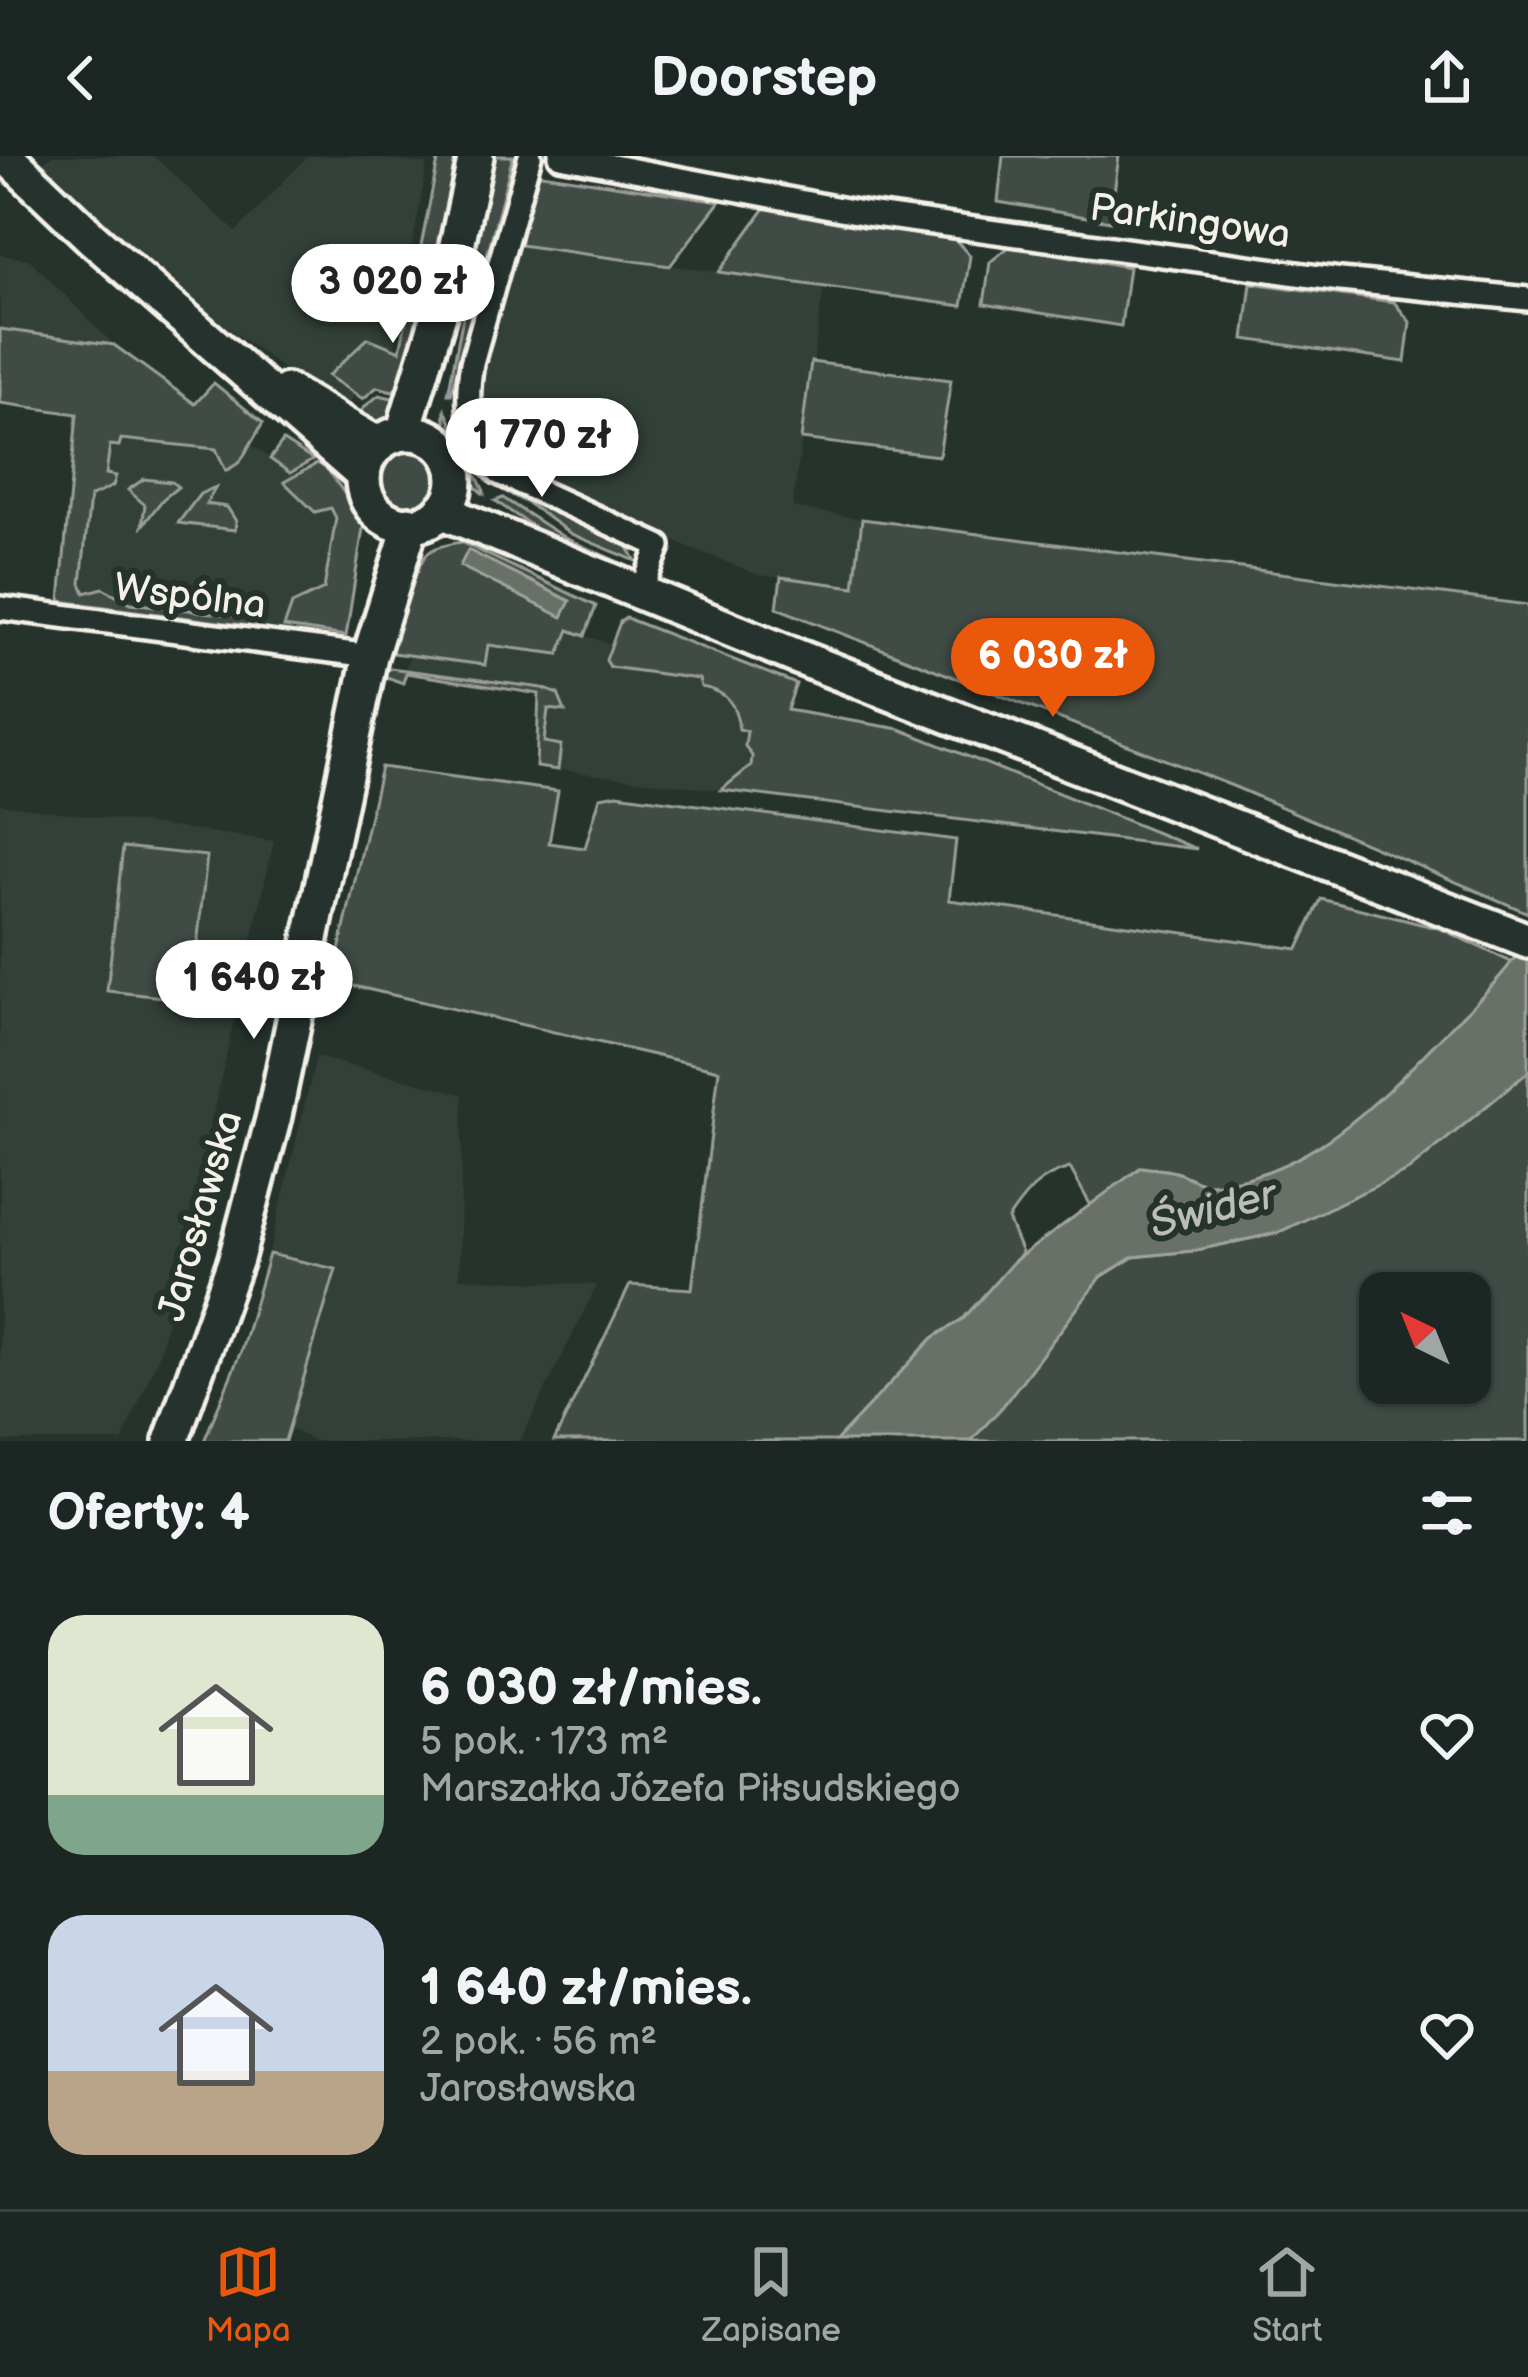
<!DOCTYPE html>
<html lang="pl">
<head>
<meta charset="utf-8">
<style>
  body { margin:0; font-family:"Balsamiq Sans",sans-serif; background:#252e2a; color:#f1f3f6; height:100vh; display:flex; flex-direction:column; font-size:45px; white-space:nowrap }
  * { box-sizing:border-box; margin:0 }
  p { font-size:39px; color:#a0a5a5 }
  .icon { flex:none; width:66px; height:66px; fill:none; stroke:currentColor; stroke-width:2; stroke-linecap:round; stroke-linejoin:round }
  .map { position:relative; height:1285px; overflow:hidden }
  .sheet { display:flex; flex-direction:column; background:#1c2622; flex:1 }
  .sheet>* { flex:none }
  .needle { width:78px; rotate:317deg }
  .tools { position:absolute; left:1359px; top:1116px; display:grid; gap:24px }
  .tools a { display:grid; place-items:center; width:132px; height:132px; border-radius:24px; background:#1c2622; box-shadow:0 3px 9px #0004,0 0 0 3px #3a4340; font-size:60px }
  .price { position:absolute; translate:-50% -102px; padding:0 27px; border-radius:42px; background:#fff; color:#222; font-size:39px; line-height:78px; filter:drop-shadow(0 3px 6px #0008) }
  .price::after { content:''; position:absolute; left:50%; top:72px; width:36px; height:27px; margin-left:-18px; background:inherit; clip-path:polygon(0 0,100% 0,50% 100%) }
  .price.current { background:#ea580c; color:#fff }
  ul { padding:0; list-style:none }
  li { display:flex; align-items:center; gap:36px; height:300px; padding:0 48px }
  li span { display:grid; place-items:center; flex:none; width:336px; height:240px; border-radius:36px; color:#555 }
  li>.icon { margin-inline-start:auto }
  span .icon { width:144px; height:144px; fill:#fffc; stroke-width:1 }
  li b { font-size:51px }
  h2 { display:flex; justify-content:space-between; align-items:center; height:144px; padding:0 48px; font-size:51px }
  header { display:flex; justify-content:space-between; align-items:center; height:156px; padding:0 48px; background:#1c2622; font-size:54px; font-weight:700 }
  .tabs { display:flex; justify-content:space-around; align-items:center; height:168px; border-top:3px solid #3a4340; background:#1c2622; font-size:33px; color:#a0a5a5 }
  .tabs a { display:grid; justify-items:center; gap:6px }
  .tabs .current { color:#ea580c }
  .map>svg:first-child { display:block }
  .built { fill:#333f39 }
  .green { fill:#414b45; stroke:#9a9e96; stroke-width:3; fill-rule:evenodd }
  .water { fill:#676f68; stroke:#9fa39b; stroke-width:3 }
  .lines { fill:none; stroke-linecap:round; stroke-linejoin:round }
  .street-casing { stroke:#f4f1e8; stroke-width:30 }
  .secondary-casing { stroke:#f4f1e8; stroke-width:42 }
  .street { stroke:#26332d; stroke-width:21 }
  .secondary { stroke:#26332d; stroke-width:33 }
  .labels { text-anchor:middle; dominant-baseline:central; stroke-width:12; stroke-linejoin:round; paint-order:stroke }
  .street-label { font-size:39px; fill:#f4f1e8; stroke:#26332d }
  .water-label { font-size:42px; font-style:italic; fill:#bcbdb5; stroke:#26332d }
</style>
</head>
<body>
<header><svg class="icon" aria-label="back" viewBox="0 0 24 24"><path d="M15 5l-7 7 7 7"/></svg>Doorstep<svg class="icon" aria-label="share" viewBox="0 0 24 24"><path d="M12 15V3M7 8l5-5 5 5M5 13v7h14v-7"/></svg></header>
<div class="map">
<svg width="1528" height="1285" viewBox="0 0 1528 1285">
  <rect width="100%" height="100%" fill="#26332d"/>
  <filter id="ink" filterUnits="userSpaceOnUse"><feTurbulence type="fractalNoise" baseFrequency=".00833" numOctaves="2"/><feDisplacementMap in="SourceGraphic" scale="24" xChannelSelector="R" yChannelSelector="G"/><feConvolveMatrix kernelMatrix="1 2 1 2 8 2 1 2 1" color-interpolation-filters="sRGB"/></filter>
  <g filter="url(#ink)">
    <!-- built -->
    <g class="built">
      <path d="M52,0H153L236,76L308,0H356L427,8L389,223L366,225L346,250L282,212L220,166L38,9Z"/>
      <path d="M520,89L824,130L792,351L862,363L854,431L759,419L621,364L506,310L475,249Z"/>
      <path d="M0,99L29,103L114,189L0,173Z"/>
      <path d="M77,257L234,277L296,320L333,355L336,362L316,477L60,445Z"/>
      <path d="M426,428L487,489L559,498L569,474L612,489L606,504L610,511L700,524L701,531L732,537L751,546L754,622L736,636L536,611L539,539L405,517Z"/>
      <path d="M0,648L274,685L159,1199L122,1285H0Z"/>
      <path d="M316,901L463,938L459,1122L597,1129L520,1285H313L289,1272L336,1114L269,1098Z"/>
    </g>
    <!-- green -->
    <g class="green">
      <path d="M439,0H459L408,231L400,229L393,235L377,231L363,243L328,220L368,182L400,195Z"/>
      <path d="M494,0H513L451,238H448Z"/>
      <path d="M1003,0H1119L1110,65L998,46Z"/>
      <path d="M535,17L720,45L670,110L520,89Z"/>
      <path d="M765,52L954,82L970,100L962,150L719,116Z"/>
      <path d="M1010,90L1129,111L1121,170L984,148L990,106Z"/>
      <path d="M1251,127L1394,146L1410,166L1405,206L1244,183Z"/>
      <path d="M0,173L114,189L195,248L214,227L263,267L240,306L226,315L216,293L121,283L119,290L110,289L106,318L116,320L113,330L90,341L81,427L85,437L103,432L131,447L246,461L255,464L256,471L60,445L77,258L0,247Z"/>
      <path d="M811,206L951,224L939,300L801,283Z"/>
      <path d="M379,239L405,245L392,267L372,272L354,268L364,251Z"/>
      <path d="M445,254L484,335V338C466,327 442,275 445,254Z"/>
      <path d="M283,285L313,304L290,317L270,303Z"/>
      <circle cx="408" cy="320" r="29"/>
      <path d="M318,307L328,314L364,366L346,480L284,471L292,448L324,433L336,362L331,352L315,356L284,326Z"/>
      <path d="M485,320L626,388L636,405L571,378L529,348L487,326Z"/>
      <path d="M144,323L172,326L178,331L163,343L142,370L145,349L128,334Z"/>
      <path d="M216,331L206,348L227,351L236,365L235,374L178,367L200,338Z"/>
      <path d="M503,342L565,382L630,411L621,414L551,383L495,345Z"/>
      <path d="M862,363L1528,449V757L1235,631L777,452L781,421L854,431Z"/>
      <path d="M461,386L596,450L585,480L569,474L559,498L488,489L485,509L393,497L388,492L407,413L418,415C424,391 440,390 461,386Z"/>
      <path d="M626,462L796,528L787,554L900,573L1197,693L721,634L751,610L752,600L745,590L747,575L739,573C736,548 727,535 701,531L699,523L610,511L606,504L620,466Z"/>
      <path d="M390,512L542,532L558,538L565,555L548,553L544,586L561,589L558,614L536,611L539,538L406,517L403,527L381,519Z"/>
      <path d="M381,611L558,635L549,687L585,692L600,641L617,638L956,684L949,744L1298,793L1321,743L1441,773L1513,807C1434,889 1334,1019 1212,1028C1200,1029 1190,1021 1178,1017C1166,1013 1153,1013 1141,1011L1091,1050L1070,1012C1039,1020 1026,1037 1008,1063L1022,1097L964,1162L933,1182L836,1285H554L630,1129L692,1133L719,914L332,825Z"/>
      <path d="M123,691L207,700L191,844L107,835Z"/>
      <path d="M1528,916V1285H971L1101,1121L1133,1101L1192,1095L1277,1077L1409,1013ZM1380,1137H1470V1227H1380Z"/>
      <path d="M269,1098L336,1113L285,1285H204L241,1195Z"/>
    </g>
    <!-- water -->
    <g class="water">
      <path d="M468,394L570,445L562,461L460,410Z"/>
      <path d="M1528,781V916L1409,1014L1277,1077L1192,1095L1133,1101L1101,1121L1003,1250L971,1285H836L933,1182L964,1162L1013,1106L1141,1011C1153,1013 1166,1013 1178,1017C1190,1021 1200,1029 1213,1028C1311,1020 1384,940 1449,873C1478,844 1508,817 1528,781Z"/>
    </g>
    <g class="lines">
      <defs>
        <g id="street">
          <path d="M530,0L472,207C465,246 467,289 499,317L659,390L640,438"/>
          <path d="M560,0L867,58L1341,124L1528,143"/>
          <path d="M0,452L370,500"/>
        </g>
        <g id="secondary">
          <path d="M6,0L92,82L363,319"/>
          <path d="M287,235L379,289"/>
          <path d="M403,277L450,122L476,0"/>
          <circle cx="409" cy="323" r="46"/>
          <path d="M441,355L798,501L1528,785"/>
          <path d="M171,1285L236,1103L274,960L370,500L411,368"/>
        </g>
      </defs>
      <!-- street casing -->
      <use href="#street" class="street-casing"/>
      <!-- secondary casing -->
      <use href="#secondary" class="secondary-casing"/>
      <!-- street -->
      <use href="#street" class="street"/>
      <!-- secondary -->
      <use href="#secondary" class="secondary"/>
    </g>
  </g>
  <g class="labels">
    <!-- street labels -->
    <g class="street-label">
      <text transform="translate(1190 66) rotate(8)">Parkingowa</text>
      <text transform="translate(190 441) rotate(7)">Wspólna</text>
      <text transform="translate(201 1060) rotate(-74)">Jarosławska</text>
    </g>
    <!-- water labels -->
    <g class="water-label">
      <text transform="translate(1213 1054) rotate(-14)">Świder</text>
    </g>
  </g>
</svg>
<div class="tools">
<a><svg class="needle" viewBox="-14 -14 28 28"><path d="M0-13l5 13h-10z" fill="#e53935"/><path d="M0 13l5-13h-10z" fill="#a0a5a5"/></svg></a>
</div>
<b class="price" style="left:393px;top:190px">3 020 zł</b>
<b class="price" style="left:542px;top:344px">1 770 zł</b>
<b class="price current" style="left:1053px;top:564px">6 030 zł</b>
<b class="price" style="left:254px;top:886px">1 640 zł</b>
</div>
<section class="sheet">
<h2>Oferty: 4<svg class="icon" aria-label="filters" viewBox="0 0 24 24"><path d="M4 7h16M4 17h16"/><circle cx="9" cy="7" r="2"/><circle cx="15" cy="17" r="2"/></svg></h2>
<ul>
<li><span style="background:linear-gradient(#dfe7d0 75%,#7fa58c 0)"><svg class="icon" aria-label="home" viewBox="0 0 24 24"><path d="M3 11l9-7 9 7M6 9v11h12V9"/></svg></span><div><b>6 030 zł/mies.</b><p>5 pok. · 173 m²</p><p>Marszałka Józefa Piłsudskiego</p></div><svg class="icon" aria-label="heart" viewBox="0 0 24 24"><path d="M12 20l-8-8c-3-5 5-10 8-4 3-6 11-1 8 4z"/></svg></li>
<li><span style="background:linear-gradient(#c9d6e8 65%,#b9a48a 0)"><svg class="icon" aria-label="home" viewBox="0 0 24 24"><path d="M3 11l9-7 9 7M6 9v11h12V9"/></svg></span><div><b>1 640 zł/mies.</b><p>2 pok. · 56 m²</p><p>Jarosławska</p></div><svg class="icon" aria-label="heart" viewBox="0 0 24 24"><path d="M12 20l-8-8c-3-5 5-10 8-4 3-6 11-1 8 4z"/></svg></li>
</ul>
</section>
<nav class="tabs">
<a class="current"><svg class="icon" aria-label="map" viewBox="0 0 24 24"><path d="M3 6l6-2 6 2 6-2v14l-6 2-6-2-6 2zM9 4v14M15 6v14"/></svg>Mapa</a>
<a><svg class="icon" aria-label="saved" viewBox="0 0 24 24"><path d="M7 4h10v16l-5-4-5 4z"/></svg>Zapisane</a>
<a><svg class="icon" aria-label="home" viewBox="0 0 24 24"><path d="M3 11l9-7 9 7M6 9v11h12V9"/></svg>Start</a>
</nav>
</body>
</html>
